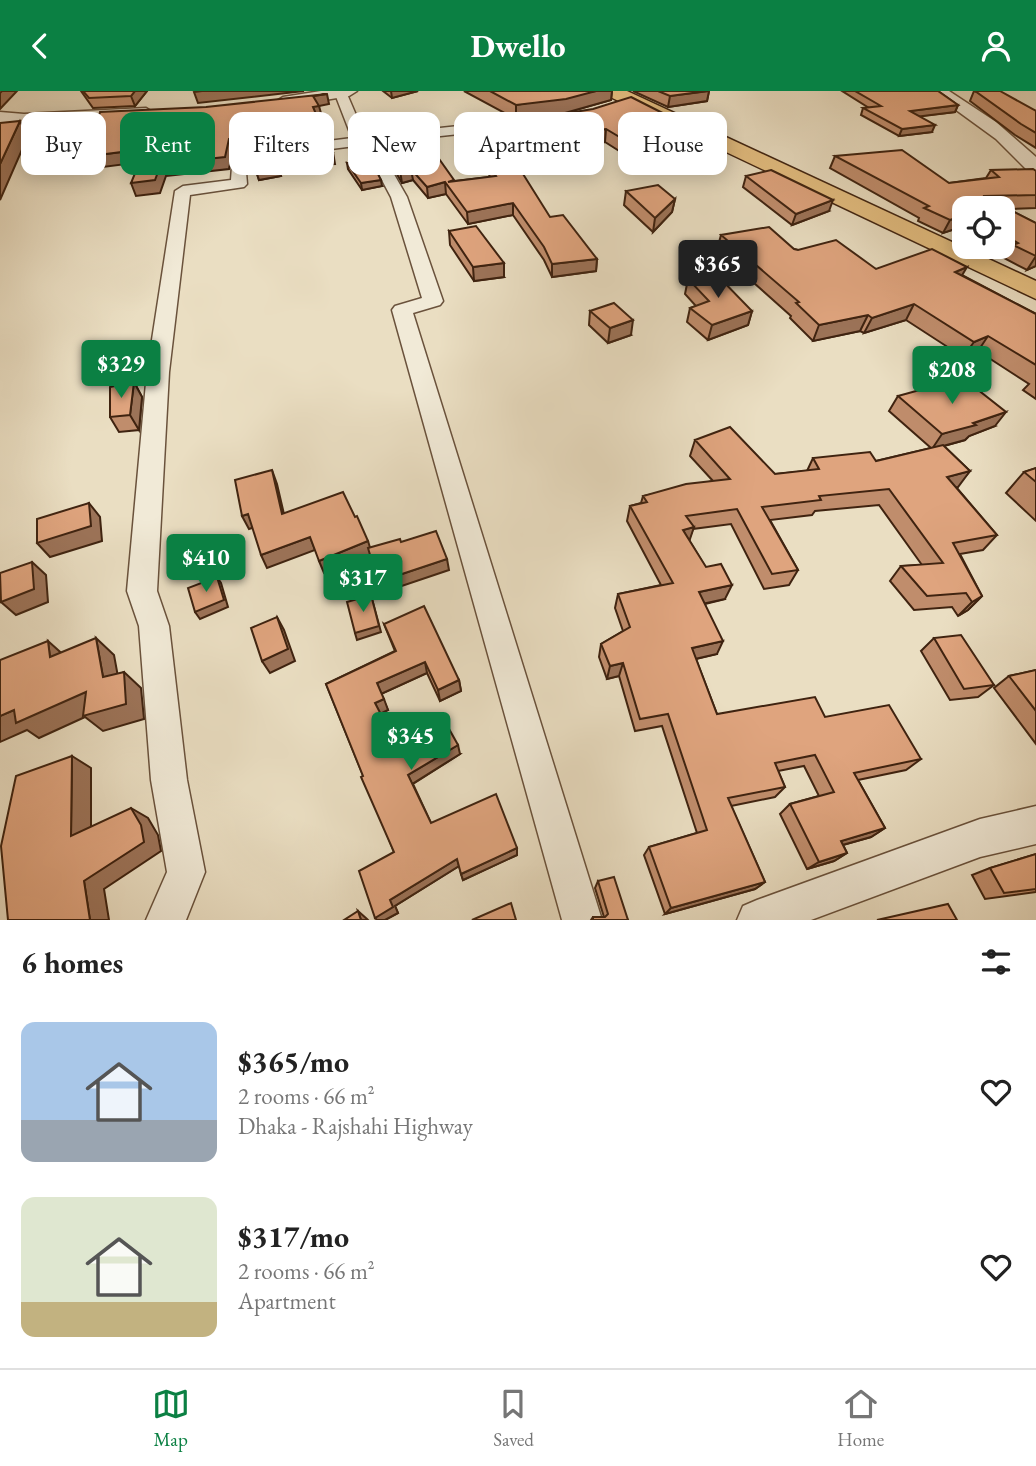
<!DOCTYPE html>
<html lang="en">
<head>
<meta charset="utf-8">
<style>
  body { margin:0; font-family:"EB Garamond",serif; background:#f6f6f6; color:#222; height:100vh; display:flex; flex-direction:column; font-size:26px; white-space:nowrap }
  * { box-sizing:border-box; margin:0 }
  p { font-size:23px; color:#767676 }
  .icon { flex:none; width:38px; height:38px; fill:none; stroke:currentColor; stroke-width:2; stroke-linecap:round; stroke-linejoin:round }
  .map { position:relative; height:829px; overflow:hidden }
  .side { display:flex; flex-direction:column; background:#fff; flex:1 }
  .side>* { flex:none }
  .top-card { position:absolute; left:21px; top:21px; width:994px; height:63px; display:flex; gap:14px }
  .controls { position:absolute; left:952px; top:105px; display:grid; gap:14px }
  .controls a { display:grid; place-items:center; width:63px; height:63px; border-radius:14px; background:#fff; box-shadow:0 4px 18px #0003; font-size:35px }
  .price { position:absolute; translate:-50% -60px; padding:0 16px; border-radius:7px; background:#0b8043; color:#fff; font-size:23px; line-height:46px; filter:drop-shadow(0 2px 4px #0008) }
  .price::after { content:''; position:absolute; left:50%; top:42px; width:21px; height:16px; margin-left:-10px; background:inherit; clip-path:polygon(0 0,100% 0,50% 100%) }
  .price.on { background:#222; color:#fff }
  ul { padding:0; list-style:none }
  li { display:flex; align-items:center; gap:21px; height:175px; padding:0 21px }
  li span { display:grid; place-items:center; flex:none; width:196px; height:140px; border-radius:14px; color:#555 }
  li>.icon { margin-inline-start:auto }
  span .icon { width:84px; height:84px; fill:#fffc; stroke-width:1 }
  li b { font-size:30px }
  h2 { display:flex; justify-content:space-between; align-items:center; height:84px; padding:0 21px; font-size:30px }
  .tag { padding:0 24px; border-radius:14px; background:#fff; box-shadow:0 4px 18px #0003; font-size:24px; line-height:63px }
  .tag.on { background:#0b8043; color:#fff }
  header { display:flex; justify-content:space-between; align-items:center; height:91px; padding:0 21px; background:#0b8043; color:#fff; font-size:32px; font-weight:700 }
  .dock { display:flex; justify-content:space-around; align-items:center; height:98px; border-top:2px solid #e0e0e0; background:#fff; font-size:19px; color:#767676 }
  .dock a { display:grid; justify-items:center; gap:4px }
  .dock .on { color:#0b8043 }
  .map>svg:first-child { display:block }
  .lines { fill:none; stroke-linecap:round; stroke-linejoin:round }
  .minor-casing { stroke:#6a523c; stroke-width:3 }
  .tertiary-casing { stroke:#6a523c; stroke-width:3 }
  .trunk-casing { stroke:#3f2310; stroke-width:3 }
  .minor { fill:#f1ead7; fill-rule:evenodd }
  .tertiary { fill:#f1ead7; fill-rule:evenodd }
  .trunk { fill:#e5bf81; fill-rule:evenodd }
  .wall { fill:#c08d6c; stroke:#3f2310; stroke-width:2 }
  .shaded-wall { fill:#9c7358; stroke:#3f2310; stroke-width:2 }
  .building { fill:#dfa47e; stroke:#3f2310; stroke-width:2 }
</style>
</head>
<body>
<header><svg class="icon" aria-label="back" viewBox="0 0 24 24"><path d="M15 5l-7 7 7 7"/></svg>Dwello<svg class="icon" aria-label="person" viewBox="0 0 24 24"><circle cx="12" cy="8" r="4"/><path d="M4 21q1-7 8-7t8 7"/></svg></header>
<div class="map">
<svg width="1036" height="829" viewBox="0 0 1036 829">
  <rect width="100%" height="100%" fill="#eadec2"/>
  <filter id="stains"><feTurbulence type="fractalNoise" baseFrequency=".00286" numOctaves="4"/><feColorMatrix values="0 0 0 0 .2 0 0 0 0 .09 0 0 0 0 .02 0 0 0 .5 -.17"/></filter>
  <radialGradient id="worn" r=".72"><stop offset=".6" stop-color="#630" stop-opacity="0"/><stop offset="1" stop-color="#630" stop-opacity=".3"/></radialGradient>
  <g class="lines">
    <defs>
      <g id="minor">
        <path d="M338,0L347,3L365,45L570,23L577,27L570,31L376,52L407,106L443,210L440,214L413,222L602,829H562L392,219L395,215L422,207L391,106L366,59L355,55L245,69L247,93L244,96L190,104L169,281L157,500L169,535L187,689L205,781L186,829H146L167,781L151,689L139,535L127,500L147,281L175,100L183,95L231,89L233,62L352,47L335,3Z"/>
        <path d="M1036,715V753L980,766L811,829H737L743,815L757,809L980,728Z"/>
      </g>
      <g id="tertiary">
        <path d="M321,0H357L349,5L283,16L275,11L283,6Z"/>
        <path d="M930,0H949L996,31L1036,66V83L1029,81L996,48Z"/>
        <path d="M146,17L154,22L152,25L24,33L0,31V21L24,23Z"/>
      </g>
      <path id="trunk" d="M603,0H627L1036,190V208L606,4Z"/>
    </defs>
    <!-- minor casing -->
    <use href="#minor" class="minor-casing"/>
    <!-- tertiary casing -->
    <use href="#tertiary" class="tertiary-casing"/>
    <!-- trunk casing -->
    <use href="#trunk" class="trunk-casing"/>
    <!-- minor -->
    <use href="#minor" class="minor"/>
    <!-- tertiary -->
    <use href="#tertiary" class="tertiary"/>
    <!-- trunk -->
    <use href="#trunk" class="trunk"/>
  </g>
  <!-- wall -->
  <g class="wall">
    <path d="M81,0H147L135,15L93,17Z"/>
    <path d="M383,0H418L392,7Z"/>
    <path d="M464,0H612L611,9L565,22L516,28Z"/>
    <path d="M633,0H709L707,10L668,16Z"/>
    <path d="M842,0H938L958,14L955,21L920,25L932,41L899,45L861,24L863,17H869Z"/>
    <path d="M974,0L1036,20V57L1015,44L970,10Z"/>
    <path d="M537,27L712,47L709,60L646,77L605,51L553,59L536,40Z"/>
    <path d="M401,43L454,90L490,86L488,81L487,70L597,168L596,180L552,186L544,169L513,124L468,133L446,103L428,107L413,89L402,92L387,66L385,55L402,52Z"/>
    <path d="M333,61L335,73L278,76L281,85L259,89L254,73L248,74L245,63Z"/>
    <path d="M835,65L949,92L986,87L991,79L1036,80V117L1008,118L1036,132V175L1027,179L1004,167L1007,164L992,156H1003V117H964V140L958,137L943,142L918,130L919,127L830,77Z"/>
    <path d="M347,72L382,95L362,99L348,78Z"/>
    <path d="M746,85L829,120L792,134L743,96Z"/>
    <path d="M626,100L675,108L672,121L653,141L624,114Z"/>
    <path d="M449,140L504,186L474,190L450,154Z"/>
    <path d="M721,144L794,158L876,178L962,184L1036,223V308L1023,299L1029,293L978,260L963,266L906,229L864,242L860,240L813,250L790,227L791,225L717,159Z"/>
    <path d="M688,188L752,220L748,234L708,249L687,231L690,217L696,215L685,203Z"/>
    <path d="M590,220L631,244L608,252L589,234Z"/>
    <path d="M134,291L142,306L139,339L119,341L110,326Z"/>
    <path d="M898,305L995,335L969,345L965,349L944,355L970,380L956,396L997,444L983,459L960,463L982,505L968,519L958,525L952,516L914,519L890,490L901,475L922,474L879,414L815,420L812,424L770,429L798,479L789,494L764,498L731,433L693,438L689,449L725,508L705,513L717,563L696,568L717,623L825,626L921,668L906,679L858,689L885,737L871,746L843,754L847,762L834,770L807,778L780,723L790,713L819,705L804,675L778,680L785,696L775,706L731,715L765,791L755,798L665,823L644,764L649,756L697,742L662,635L635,640L619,585L607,588L599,566L601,553L623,540L615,517L618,503L661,494L627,430L630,415L641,412L643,405L713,390L690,365L695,349L775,383L807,380L813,367L876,370L931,357L889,320Z"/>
    <path d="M1036,377V430L1006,402L1024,381Z"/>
    <path d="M384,533L459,589L461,600L440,610L427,582L381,603L388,619L381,622L398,656L460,663L413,693L431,732L517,757V764L463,789L459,775L395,815L398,822L385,829L394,761L326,593L395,560Z"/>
    <path d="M934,547L994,594L978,606L950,609L921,560Z"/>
    <path d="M1036,579V653L994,597L1009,585Z"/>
    <path d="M1036,763V801L985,808L972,784L990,777Z"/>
    <path d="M598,790L628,829H591L593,826H604L595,797Z"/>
  </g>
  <!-- shaded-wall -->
  <g class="shaded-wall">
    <path d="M2,0H17L0,18V2Z"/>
    <path d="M135,0H147L135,15L131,5Z"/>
    <path d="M202,0H304L198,12L194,1Z"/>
    <path d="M391,0H418L392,7Z"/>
    <path d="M596,0H612L611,9L565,22L516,28V14Z"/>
    <path d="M709,0L707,10L668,16L670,5Z"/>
    <path d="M327,3L329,13L319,15L322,26L315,27L313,16V5Z"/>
    <path d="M958,14L955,21L907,27L910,20Z"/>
    <path d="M20,30L28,45L0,109V73Z"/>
    <path d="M935,34L932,41L899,45L902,38Z"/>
    <path d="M322,37L325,49L233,59L229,78L166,85L160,102L136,105L131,92L161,73L229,48Z"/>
    <path d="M606,38L605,51L553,59L554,45Z"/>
    <path d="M102,46L100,58L94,47Z"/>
    <path d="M712,47L709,60L646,77L648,63Z"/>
    <path d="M145,58L150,70L103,76L98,64Z"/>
    <path d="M251,61L254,73L248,74L245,63Z"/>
    <path d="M278,74L281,85L259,89L255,77Z"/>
    <path d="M411,78L413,89L402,92L400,80Z"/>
    <path d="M381,89L382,95L362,99L361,92Z"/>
    <path d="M445,91L446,103L428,107L427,96Z"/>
    <path d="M675,108L672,121L653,141L655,127Z"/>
    <path d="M833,109L829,120L792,134L796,123Z"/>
    <path d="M513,112V124L468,133L467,121Z"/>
    <path d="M964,124L958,137L943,142L950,129Z"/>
    <path d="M1036,165V175L1027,179Z"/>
    <path d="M597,168L596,180L552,186V173Z"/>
    <path d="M504,172V186L474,190L473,176Z"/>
    <path d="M967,176L958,191L955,181Z"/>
    <path d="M914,213L906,229L864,242L872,227Z"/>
    <path d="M752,220L748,234L708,249L712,234Z"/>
    <path d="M868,224L860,240L813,250L819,234Z"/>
    <path d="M633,229L631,244L608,252L610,237Z"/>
    <path d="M988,245L978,260L963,266L974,251Z"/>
    <path d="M134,291L142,306L139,339L130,324Z"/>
    <path d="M1006,321L995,335L969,345L965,349L932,358L942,343Z"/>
    <path d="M272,379L277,393L287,436L282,423Z"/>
    <path d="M970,380L958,396L936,401L947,386Z"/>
    <path d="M89,412L100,426L102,450L50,466L37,452Z"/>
    <path d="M248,423L255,436L249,438L242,425Z"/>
    <path d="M694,436L689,451L683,439Z"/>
    <path d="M310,446L315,459L267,477L261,464Z"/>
    <path d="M368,450L372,463L324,482L319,470Z"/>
    <path d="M447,468L449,479L381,502L378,491Z"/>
    <path d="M32,471L46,484L48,511L16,524L1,511Z"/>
    <path d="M217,486L221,492L228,516L200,528L195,521Z"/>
    <path d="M732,494L725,508L693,515L699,501Z"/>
    <path d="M371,504L381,541L357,549L355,542Z"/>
    <path d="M982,505L968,519L958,525L972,511Z"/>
    <path d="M277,526L284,539L295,570L270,582L262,570Z"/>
    <path d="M96,547L114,564L121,602L103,586Z"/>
    <path d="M48,550L68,568L50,566Z"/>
    <path d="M723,550L717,563L686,570L692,557Z"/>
    <path d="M425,571L427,582L381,603L377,592Z"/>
    <path d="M623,572L619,585L607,588L610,575Z"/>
    <path d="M124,581L141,597L144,628L103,640L85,626L39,647L27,639L0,651V625L14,619L86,601Z"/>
    <path d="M459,589L461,600L440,610L438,599Z"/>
    <path d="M384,608L388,619L380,623L375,612Z"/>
    <path d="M458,654L460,663L412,693L408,684Z"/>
    <path d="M72,665L91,677V754L71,745Z"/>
    <path d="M131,717L148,727L158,744L161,760L104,798L109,829H90L84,790Z"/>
    <path d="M885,737L871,746L828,758L841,750Z"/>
    <path d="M517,757V764L463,789L461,783Z"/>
    <path d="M847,762L834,770L807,778L819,771Z"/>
    <path d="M457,768L459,775L395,815L398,822L385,829H377L375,827L390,809Z"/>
    <path d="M765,791L755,798L665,823L671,817Z"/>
    <path d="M358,820L367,828L368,829H361Z"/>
  </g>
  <!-- building -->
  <g class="building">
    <path d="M83,0H135L131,5L89,7Z"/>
    <path d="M490,0H596L566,8L516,14Z"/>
    <path d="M658,0H707L670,5Z"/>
    <path d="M855,0H938L958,14L910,20L935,34L902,38L863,17L881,15Z"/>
    <path d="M975,0H1000L1036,20V42L1021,33Z"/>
    <path d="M327,3L313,5L319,15L313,16L322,37L229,48L225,66L161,73L155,89L131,92L145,58L98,64L102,46L94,47L100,21L206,16Z"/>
    <path d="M631,6L712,47L648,63L606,38L554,45L537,27L593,18Z"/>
    <path d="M20,30L0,73V32Z"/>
    <path d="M420,41L454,89L448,91L496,85L487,70L513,67L550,126L563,124L597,168L552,173L544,156L513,112L467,121L445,91L427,96L411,78L400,80L385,55L406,51L401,43Z"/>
    <path d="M328,50L333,61L275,65L278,74L255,77L251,61L245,63L244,59Z"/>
    <path d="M902,59L949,92L999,86L991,79L1033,78L1036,80V104L983,105L1036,132V165L1013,154L1018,152L1003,144V117H964V124L950,129L924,117L929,115L835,65Z"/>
    <path d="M371,69L381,89L361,92L347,72Z"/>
    <path d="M771,79L833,109L796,123L746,85Z"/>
    <path d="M658,94L675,108L655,127L626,100Z"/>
    <path d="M476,135L504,172L473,176L449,140Z"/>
    <path d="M769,136L794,158L798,159L836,149L876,178L932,158L967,176L955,181L1036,223V274L988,245L974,251L914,213L872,227L868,224L819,234L796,212L799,211L721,144Z"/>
    <path d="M716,183L752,220L712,234L690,217L709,210L688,188Z"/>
    <path d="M614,212L633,229L610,237L590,220Z"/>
    <path d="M963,287L1006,321L973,332L976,334L942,343L898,305Z"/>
    <path d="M134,291L130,324L110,326V296Z"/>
    <path d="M730,336L775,383L819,378L813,367L870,361L876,370L943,354L970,380L947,386L997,444L953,452L982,505L972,511L966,502L927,505L901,475L943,472L889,398L819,405L821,409L762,416L798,479L772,483L737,418L686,425L694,436L683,439L706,476L721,473L732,494L699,501L723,550L692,557L717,623L815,606L825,626L889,614L921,668L854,682L885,737L841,750L847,762L819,771L790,713L834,701L815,664L775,672L785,696L728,707L765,791L671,817L649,756L707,739L668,623L640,628L623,572L610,575L601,553L630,536L618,503L673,492L630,415L647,411L643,405L686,393L730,388L695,349Z"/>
    <path d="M1036,377V391L1024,381Z"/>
    <path d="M272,379L282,423L343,401L355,426L357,425L368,450L319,470L310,446L261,464L248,423L242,425L235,389Z"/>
    <path d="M89,412L91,435L37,452V428Z"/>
    <path d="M436,440L447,468L378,491L368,457L400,448L401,451Z"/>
    <path d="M32,471L34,498L1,511L0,482Z"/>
    <path d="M217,486L224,509L195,521L188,497Z"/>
    <path d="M371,504L379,535L355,542L347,511Z"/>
    <path d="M424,515L459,589L438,599L425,571L377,592L384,608L375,612L398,656L444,629L458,654L408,684L431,732L496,703L517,757L461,783L457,768L390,809L393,816L375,827L359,780L394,761L361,686L363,685L326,593L396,560L384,533Z"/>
    <path d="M277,526L288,558L262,570L251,537Z"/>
    <path d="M961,544L994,594L964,598L934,547Z"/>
    <path d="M96,547L103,586L124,581L126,613L83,625L86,601L16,632L14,619L0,625V569L48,550L50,566Z"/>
    <path d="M1036,579V620L1009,585Z"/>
    <path d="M72,665L71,745L131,717L141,734L144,751L84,790L90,829H8L1,755L16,685Z"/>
    <path d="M1036,763V798L1004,802L990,777Z"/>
    <path d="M614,786L628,829H593V826H605L608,823L598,790Z"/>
    <path d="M511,812L516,829H472Z"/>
    <path d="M948,813L957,829H877Z"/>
    <path d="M358,820L361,829H344Z"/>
  </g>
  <rect width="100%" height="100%" filter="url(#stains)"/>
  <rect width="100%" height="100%" fill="url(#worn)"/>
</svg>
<div class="controls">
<a><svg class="icon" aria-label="locate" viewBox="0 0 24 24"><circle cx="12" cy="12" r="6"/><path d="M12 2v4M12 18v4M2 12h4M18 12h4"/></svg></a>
</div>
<b class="price on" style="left:718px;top:209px">$365</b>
<b class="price" style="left:121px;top:309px">$329</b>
<b class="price" style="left:952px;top:315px">$208</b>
<b class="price" style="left:206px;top:503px">$410</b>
<b class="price" style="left:363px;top:523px">$317</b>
<b class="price" style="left:411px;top:681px">$345</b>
<div class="top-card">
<a class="tag">Buy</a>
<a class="tag on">Rent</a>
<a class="tag">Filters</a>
<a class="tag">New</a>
<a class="tag">Apartment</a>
<a class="tag">House</a>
</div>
</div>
<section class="side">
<h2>6 homes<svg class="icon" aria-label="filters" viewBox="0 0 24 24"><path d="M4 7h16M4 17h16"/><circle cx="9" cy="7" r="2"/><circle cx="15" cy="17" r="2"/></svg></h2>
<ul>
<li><span style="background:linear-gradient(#a9c7e8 70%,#9aa5b1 0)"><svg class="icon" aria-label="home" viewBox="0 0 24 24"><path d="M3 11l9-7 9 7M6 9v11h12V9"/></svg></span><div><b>$365/mo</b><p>2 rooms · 66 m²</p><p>Dhaka - Rajshahi Highway</p></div><svg class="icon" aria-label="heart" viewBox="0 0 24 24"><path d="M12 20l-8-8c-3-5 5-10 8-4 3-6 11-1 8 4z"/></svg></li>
<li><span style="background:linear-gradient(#dfe7d0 75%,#c2b280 0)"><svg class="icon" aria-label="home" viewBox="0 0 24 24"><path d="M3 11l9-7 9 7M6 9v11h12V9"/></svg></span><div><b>$317/mo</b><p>2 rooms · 66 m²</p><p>Apartment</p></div><svg class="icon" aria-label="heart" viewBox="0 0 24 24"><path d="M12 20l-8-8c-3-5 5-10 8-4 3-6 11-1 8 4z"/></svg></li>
</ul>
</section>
<nav class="dock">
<a class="on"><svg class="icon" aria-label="map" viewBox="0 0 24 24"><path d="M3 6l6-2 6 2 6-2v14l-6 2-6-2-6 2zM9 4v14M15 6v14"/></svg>Map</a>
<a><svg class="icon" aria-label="saved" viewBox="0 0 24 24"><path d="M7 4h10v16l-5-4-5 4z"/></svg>Saved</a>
<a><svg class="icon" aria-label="home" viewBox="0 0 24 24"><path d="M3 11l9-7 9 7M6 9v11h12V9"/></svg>Home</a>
</nav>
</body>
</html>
